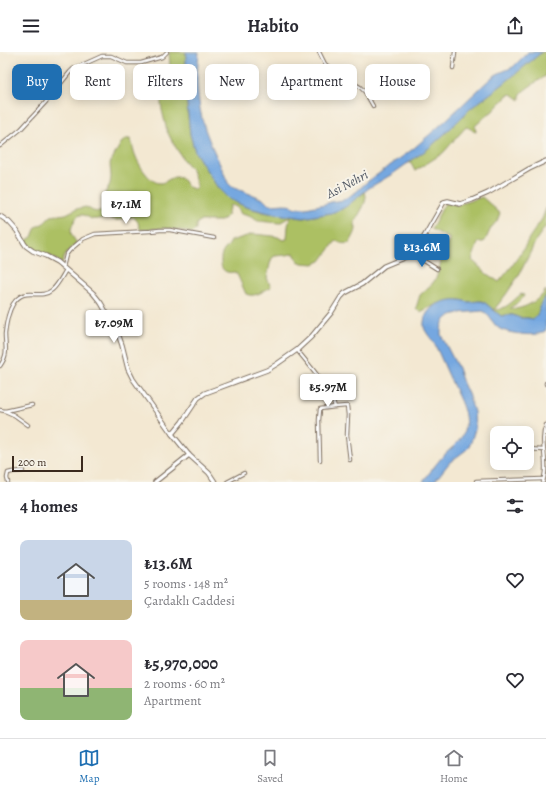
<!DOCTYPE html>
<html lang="en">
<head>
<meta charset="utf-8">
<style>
  body { margin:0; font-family:Alegreya,serif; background:#f2f2f3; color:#2b2b33; height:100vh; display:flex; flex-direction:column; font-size:15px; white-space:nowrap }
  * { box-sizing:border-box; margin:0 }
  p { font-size:13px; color:#7c7c81 }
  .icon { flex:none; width:22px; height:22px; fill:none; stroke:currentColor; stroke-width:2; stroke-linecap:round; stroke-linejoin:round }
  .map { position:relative; height:430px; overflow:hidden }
  .panel { display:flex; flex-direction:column; background:#fff; flex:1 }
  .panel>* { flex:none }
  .hud { position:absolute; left:12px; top:12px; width:522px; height:36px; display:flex; gap:8px }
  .tools { position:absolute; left:490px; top:374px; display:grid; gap:8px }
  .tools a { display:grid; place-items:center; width:44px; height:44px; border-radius:8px; background:#fff; box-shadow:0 2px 10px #0003; font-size:20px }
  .scale { position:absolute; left:12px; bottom:10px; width:71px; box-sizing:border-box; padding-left:4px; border:2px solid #3b2a1e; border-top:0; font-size:11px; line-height:14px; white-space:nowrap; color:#3b2a1e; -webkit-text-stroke:3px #f7f3e8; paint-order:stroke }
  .price { position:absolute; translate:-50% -34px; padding:0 9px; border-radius:4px; background:#fff; color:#222; font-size:13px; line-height:26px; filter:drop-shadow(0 1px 2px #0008) }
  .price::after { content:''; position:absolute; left:50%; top:24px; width:12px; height:9px; margin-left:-6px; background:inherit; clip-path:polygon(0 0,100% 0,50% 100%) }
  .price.current { background:#1f6fb2; color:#fff }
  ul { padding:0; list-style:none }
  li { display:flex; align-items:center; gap:12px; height:100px; padding:0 20px }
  li span { display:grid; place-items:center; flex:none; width:112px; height:80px; border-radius:8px; color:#555 }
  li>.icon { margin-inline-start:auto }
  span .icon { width:48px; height:48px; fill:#fffc; stroke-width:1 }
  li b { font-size:17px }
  h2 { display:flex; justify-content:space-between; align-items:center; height:48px; padding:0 20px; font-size:17px }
  .chip { padding:0 14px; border-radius:8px; background:#fff; box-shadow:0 2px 10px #0003; font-size:14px; line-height:36px }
  .chip.current { background:#1f6fb2; color:#fff }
  header { display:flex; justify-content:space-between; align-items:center; height:52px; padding:0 20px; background:#fff; font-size:18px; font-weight:700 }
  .menu { display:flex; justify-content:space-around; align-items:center; height:56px; border-top:1px solid #e1e1e2; background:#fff; font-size:11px; color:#7c7c81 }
  .menu a { display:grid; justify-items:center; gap:2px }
  .menu .current { color:#1f6fb2 }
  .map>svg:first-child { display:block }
  .green { fill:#acc064; stroke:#747541 }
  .water { fill:#74a7e0; stroke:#58687f }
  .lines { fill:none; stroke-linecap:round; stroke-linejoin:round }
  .minor-casing { stroke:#7b6c5d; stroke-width:4.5 }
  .tertiary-casing { stroke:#7b6c5d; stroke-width:5.5 }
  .minor { stroke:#fff; stroke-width:2.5 }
  .tertiary { stroke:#fff; stroke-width:3.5 }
  .labels { text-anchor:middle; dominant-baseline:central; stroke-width:4; stroke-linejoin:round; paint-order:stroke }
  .water-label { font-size:13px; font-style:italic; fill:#4f5662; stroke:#f7f3e8 }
</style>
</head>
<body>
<header><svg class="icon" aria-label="menu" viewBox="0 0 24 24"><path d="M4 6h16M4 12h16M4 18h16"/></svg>Habito<svg class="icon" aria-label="share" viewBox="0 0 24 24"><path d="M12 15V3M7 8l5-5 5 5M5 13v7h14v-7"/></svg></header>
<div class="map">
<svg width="546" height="430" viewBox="0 0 546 430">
  <rect width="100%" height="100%" fill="#f7f3e8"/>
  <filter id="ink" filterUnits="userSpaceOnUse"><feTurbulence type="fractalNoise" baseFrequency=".025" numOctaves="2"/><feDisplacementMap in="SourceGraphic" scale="8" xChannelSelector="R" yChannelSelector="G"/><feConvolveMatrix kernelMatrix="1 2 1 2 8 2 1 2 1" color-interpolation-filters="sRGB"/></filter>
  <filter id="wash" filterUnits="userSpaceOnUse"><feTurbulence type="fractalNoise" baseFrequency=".012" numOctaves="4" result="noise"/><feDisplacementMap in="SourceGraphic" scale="16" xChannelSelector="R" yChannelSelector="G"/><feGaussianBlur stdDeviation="0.9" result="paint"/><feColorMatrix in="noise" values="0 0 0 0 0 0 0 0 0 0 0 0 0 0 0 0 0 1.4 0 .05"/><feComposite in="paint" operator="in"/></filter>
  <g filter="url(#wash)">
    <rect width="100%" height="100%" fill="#f3e8d2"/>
    <!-- green -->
    <g class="green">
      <path d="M169,0H186V43L188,65L190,82L193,93L200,108L218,136L229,147L246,155L263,160L303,166L331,161L342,157L365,140C369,149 359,161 355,170C355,172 355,174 356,176C356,181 352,186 350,191C345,192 341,192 337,189L335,190L321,209L314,212L302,211L298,209L294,201L287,203L275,204L272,206L270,212L267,226L271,235C263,239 255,246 246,242L237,222L234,220C225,222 220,217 221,208C221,206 221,204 222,202C224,196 229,195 231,189L253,182L273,184L278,185L283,188L287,187L288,174L290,165L279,171L258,169L249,164L241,162L237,155L230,153C226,162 231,163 221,169H199L196,173V178L191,181L180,178L163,176L141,178L139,175L138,170L134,165C123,164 119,172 108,165C103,166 97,168 92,167C89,166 84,162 80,163C78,164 76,166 75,168C69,178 70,182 77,191C70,197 64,202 62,212C58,209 54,206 50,204C41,200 31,198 25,189L32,185L36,175L44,171L51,164L66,162L76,157L86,155L93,159L99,160L117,157L119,154C117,147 112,146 106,144L105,141L110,132L111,125L110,111L121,91L126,87H130C133,92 133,99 136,105C139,113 150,131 160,131C167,131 172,122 180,126C184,127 185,132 188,135C190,136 192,136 194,137L196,136L197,134L192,118L184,109L172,89L167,79L162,58L161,50L163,42L162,28V26L169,18L170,15Z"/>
      <path d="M542,0H546V24C542,26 523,38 521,42C520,43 520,46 520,48L512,42L507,43L504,48L500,51L493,59L486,64L475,74L476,80L473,79L471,77L467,75L465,76L443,101L415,119L410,110L436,90L471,56L502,33Z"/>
      <path d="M482,145L500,161L497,169L491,176L485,189L483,190H480L478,191L472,208L487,222L499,230L512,214L524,196L529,186L542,167L546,156V174L536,188L531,199L519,223L507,241L494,258C505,258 513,249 521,242L524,243C522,249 516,252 511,255V257C523,258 540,248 546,238V244L541,252L539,261L537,264L533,267L528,266H519L513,263H507L501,264L485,251L481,249L469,250L460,248H453L437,252L420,260L416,256L420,243L432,232L435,228L439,218L443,200L450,187L431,177L445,151L447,150L457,153Z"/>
    </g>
    <!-- water -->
    <g class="water">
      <path d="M186,0H199C196,26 197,52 205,77C211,95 221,113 228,131L232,135L237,137L263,147L268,152L271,153L285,152L297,156H306L325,152L331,150L343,148L356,140L367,130L413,97L445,69L491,26L497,22L513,15L528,0H542L502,33L471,56L451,76L429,96L394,121L369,136L347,154L342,157L331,161L303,166L269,161L246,155L229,147L218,136L200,108L195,100L190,82L186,43Z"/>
      <path d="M546,244V278C543,280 541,282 537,282C530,284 507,281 500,277C493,273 490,263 483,259C479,259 474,260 470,260C454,261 440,263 441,283L458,316L463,331L469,344L474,360L475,377L471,390L469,395L466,398L450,410L434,430H423C429,421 436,412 443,404C452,395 463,389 465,375C468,362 459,347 454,335C447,320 441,305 434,291C431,286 425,280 424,275C422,256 443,246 460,248C463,248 466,250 469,250C474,250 479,248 484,250L501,264L507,263H513L520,266H528L533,267C538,263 539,258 541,253C542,249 544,246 546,244Z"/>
    </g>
  </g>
  <g filter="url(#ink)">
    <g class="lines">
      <defs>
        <g id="minor">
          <path d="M319,0L325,12L338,22L360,35L365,40L373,54"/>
          <path d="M453,16L455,0"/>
          <path d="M334,30L338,22"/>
          <path d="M0,94L21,77L45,51L70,20L73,17L102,4H111L127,11H141L162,5L167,0"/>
          <path d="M413,202L437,217"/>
          <path d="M63,215L66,203L70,198L83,187L95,182L150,179L160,178H170L214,186"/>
          <path d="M297,298C310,314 330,336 335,355L347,354L348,363L347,383L350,408"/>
          <path d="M0,314C9,301 5,296 5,282C6,272 8,260 13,252C25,233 39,249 52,238C58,233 62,224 66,218"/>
          <path d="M546,331V332"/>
          <path d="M0,358L5,359L32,353"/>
          <path d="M5,359L14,363L28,373"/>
          <path d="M497,397L496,403L497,407"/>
          <path d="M527,397L544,398"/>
          <path d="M320,408L319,368L320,357L335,355"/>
          <path d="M476,429L543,427"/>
          <path d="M8,430L7,426L8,421L12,420L23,419"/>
          <path d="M227,430L244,421"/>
          <path d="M543,430C544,426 545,422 545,418C546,403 540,387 546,373"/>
        </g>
        <g id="tertiary">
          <path d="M0,164L9,170L17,179L24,191L26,194L33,199L46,204L57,210L93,241L101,251L117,279L122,293L128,317L133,327L172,382L189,403L209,421L215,430"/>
          <path d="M172,382L182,370L198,346L205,341L267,318L277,312L297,298L311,285L331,261L341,245L345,241L362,232L384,214L413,202L417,197L444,150L448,149L460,152L472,148L488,141L505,131L529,117L546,109"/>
          <path d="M155,430L189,403"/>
        </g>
      </defs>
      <!-- minor casing -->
      <use href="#minor" class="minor-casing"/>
      <!-- tertiary casing -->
      <use href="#tertiary" class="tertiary-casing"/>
      <!-- minor -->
      <use href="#minor" class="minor"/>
      <!-- tertiary -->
      <use href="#tertiary" class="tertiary"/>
    </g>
  </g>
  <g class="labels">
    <!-- water labels -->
    <g class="water-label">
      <text transform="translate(347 132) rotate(-28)">Asi Nehri</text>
    </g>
  </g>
</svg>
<div class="tools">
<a><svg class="icon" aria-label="locate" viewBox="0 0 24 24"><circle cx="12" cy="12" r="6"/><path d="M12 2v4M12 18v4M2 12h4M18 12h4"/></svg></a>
</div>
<div class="scale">200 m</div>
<b class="price" style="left:126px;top:173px">₺7.1M</b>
<b class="price current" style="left:422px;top:216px">₺13.6M</b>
<b class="price" style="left:114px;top:292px">₺7.09M</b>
<b class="price" style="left:328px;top:356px">₺5.97M</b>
<div class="hud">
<a class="chip current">Buy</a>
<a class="chip">Rent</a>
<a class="chip">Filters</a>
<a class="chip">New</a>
<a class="chip">Apartment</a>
<a class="chip">House</a>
</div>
</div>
<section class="panel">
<h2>4 homes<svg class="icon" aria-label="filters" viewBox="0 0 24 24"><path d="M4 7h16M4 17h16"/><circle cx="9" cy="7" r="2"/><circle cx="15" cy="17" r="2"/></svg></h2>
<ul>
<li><span style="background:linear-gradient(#c9d6e8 75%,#c2b280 0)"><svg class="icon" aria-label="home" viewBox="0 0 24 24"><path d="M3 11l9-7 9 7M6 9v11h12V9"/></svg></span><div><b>₺13.6M</b><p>5 rooms · 148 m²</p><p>Çardaklı Caddesi</p></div><svg class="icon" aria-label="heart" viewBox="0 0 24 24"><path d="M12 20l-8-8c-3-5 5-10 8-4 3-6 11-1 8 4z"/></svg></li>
<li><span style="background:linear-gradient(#f6c9c9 60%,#8fb573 0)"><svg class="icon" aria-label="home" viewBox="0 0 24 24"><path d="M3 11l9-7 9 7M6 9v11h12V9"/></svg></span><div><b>₺5,970,000</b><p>2 rooms · 60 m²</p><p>Apartment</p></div><svg class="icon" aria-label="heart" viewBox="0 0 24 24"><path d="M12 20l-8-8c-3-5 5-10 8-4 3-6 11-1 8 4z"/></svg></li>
</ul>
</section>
<nav class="menu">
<a class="current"><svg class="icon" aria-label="map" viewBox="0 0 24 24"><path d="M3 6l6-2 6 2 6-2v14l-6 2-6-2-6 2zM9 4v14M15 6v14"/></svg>Map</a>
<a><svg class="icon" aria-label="saved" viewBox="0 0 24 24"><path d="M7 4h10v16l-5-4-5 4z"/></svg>Saved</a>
<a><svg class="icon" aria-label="home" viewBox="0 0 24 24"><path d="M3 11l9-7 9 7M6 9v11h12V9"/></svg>Home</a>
</nav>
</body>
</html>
